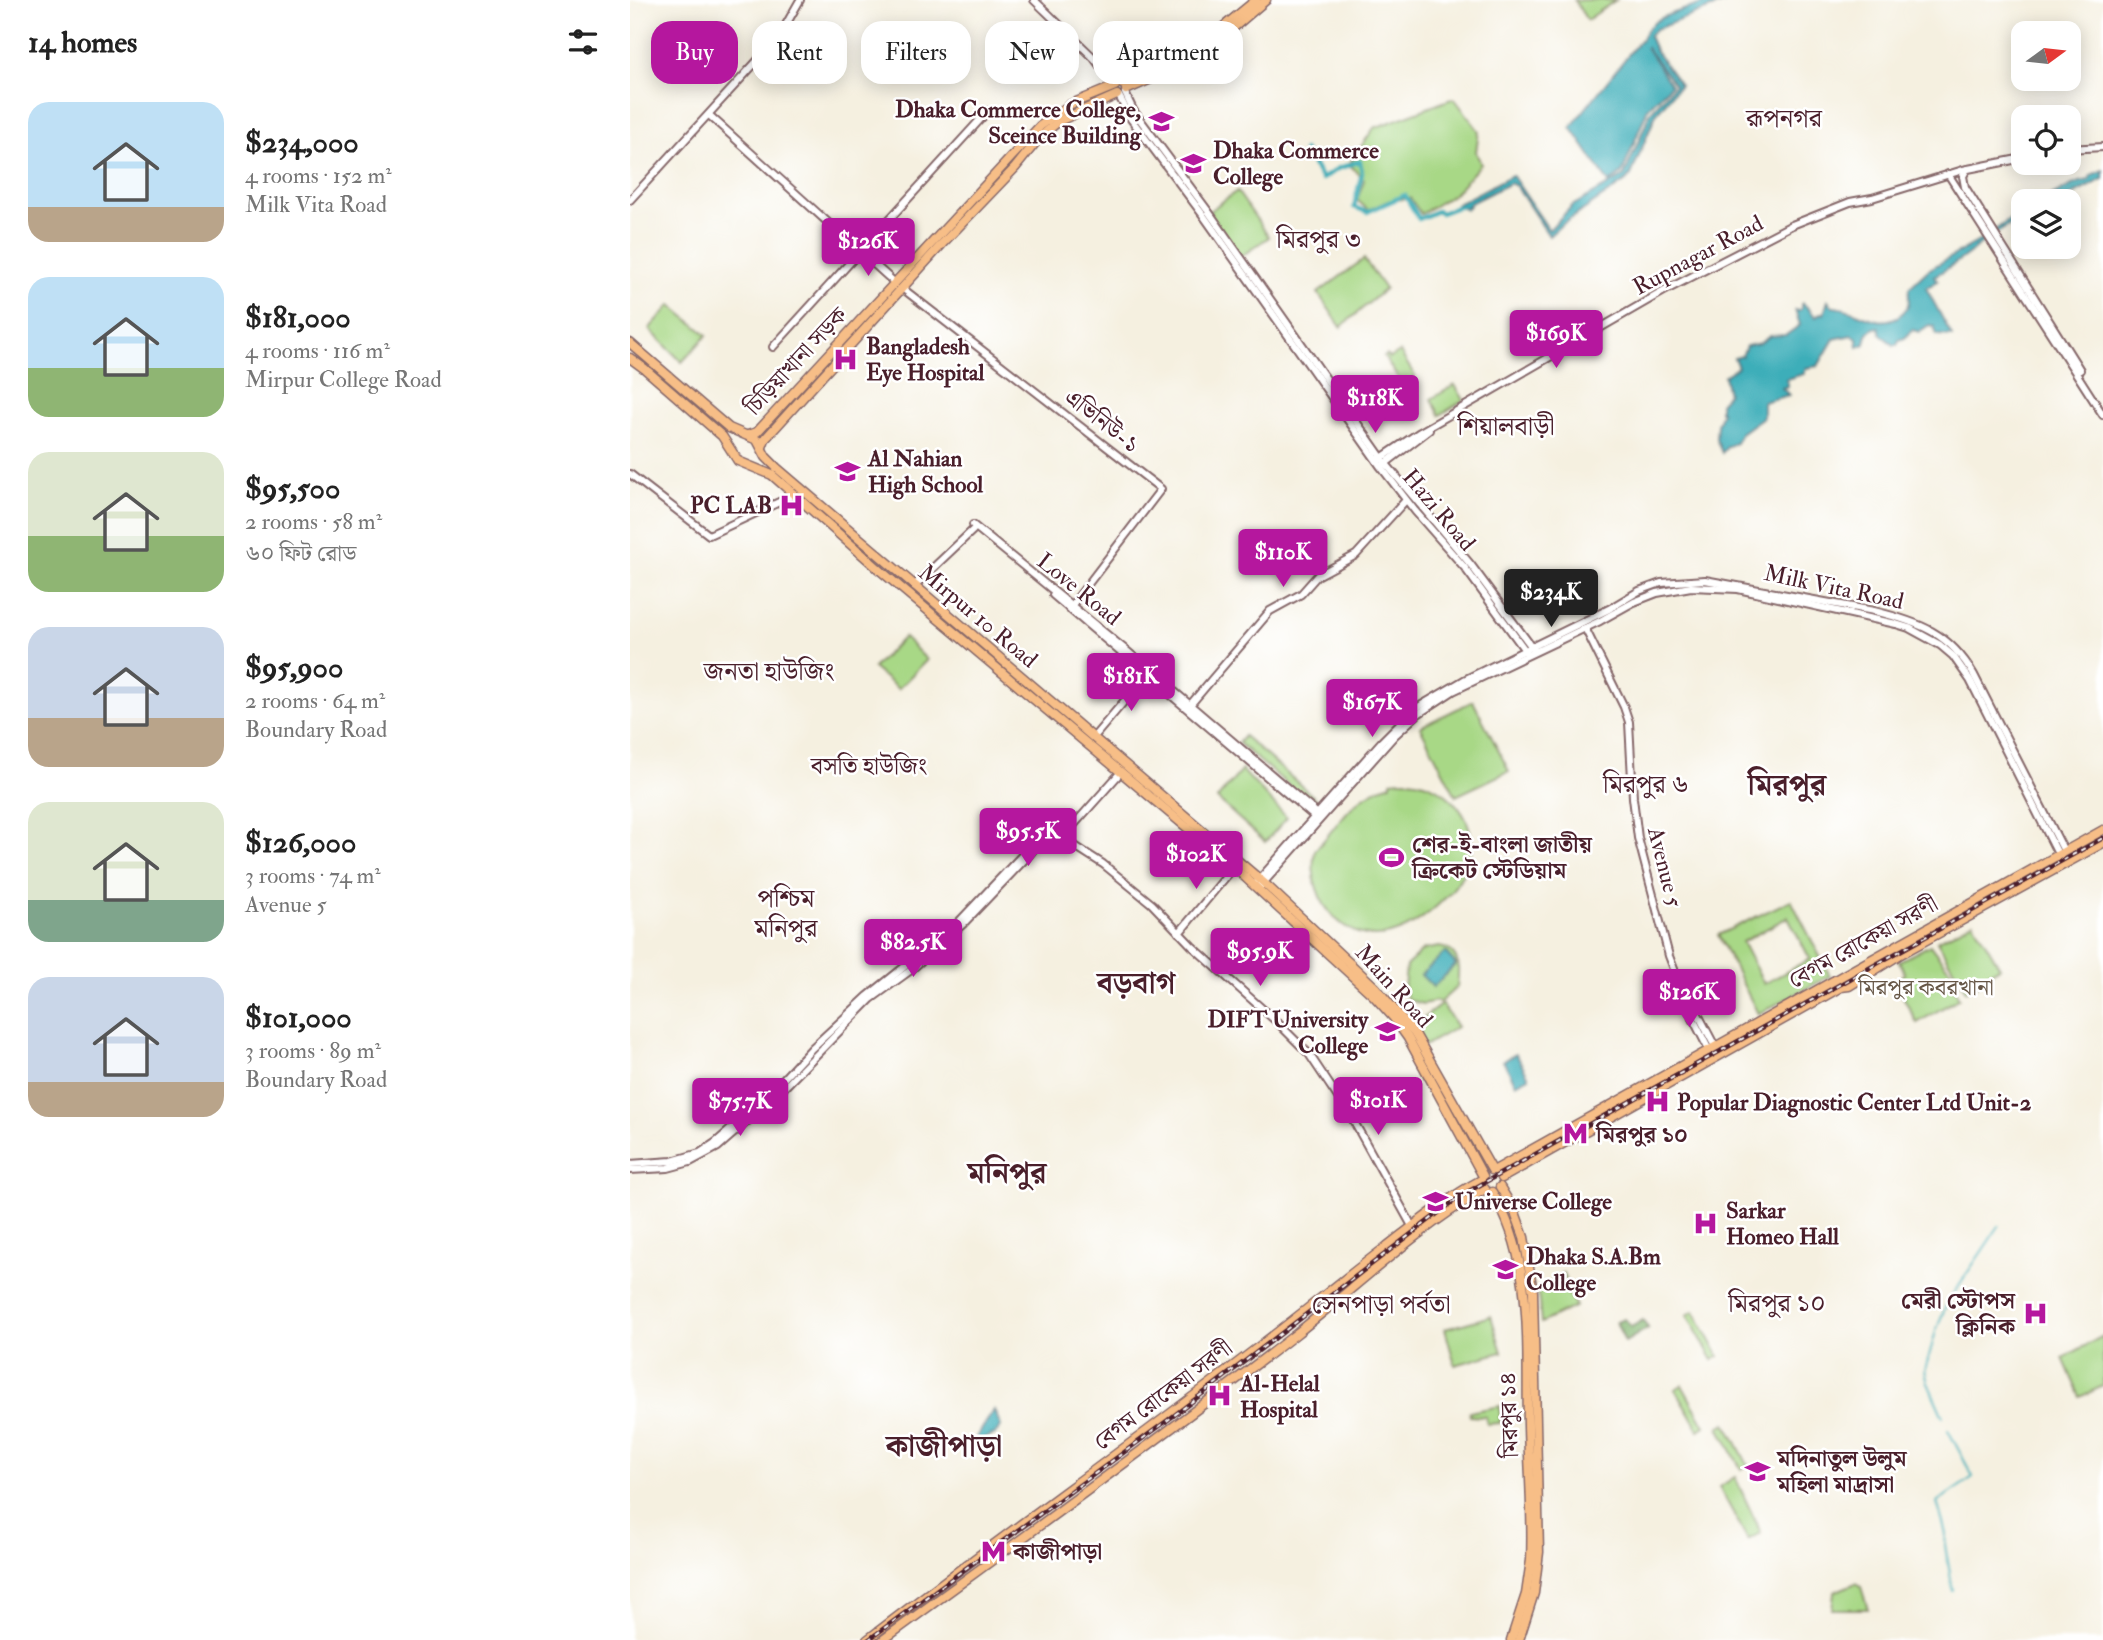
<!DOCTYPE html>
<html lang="en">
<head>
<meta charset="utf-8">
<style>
  body { margin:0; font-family:"IM FELL Double Pica","Noto Serif Bengali",serif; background:#f2f2f2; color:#222; height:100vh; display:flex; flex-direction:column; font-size:26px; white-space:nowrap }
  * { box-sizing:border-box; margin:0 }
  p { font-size:23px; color:#767676 }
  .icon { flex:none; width:38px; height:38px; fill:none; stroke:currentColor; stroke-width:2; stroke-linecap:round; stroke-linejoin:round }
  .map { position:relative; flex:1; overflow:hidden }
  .details { display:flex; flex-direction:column; background:#fff; width:630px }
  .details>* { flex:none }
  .top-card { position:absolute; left:21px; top:21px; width:665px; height:63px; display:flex; gap:14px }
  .needle { width:46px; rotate:75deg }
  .controls { position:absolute; left:1381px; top:21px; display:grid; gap:14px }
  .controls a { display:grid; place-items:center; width:70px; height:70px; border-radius:14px; background:#fff; box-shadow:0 4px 18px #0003; font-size:35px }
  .price { position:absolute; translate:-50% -60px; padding:0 16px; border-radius:7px; background:#b5179e; color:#fff; font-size:23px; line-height:46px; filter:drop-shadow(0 2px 4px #0008) }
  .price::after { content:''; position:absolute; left:50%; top:42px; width:21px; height:16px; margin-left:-10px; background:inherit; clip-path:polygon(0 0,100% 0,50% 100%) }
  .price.on { background:#222; color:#fff }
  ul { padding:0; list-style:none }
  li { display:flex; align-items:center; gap:21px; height:175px; padding:0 28px }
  li span { display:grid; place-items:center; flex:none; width:196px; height:140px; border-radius:21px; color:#555 }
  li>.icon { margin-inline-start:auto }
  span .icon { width:84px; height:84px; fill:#fffc; stroke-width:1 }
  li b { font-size:30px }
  h2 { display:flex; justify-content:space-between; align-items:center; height:84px; padding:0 28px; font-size:30px }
  .pill { padding:0 24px; border-radius:21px; background:#fff; box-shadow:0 4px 18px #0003; font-size:24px; line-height:63px }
  .pill.on { background:#b5179e; color:#fff }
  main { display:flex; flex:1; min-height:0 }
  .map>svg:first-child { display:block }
  .green { fill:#a8d886; stroke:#797c58; stroke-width:2; fill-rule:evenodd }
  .forest { fill:#86b873; stroke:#686c4f; stroke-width:2 }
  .water { fill:#3eaeb9; stroke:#446672; stroke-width:2 }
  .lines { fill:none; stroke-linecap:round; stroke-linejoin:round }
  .stream { stroke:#3eaeb9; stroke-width:2 }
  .canal { stroke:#3eaeb9; stroke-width:4.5 }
  .minor-casing { stroke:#86686a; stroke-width:10 }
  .major-casing { stroke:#86686a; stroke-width:11 }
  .minor { stroke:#fff; stroke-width:6 }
  .major { stroke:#f7be87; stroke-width:8 }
  .rail-casing { stroke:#4a1f2b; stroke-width:4.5 }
  .rail { stroke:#fff; stroke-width:2; stroke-dasharray:5; stroke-linecap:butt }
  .labels { text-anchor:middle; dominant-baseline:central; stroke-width:5; stroke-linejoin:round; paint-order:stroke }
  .poi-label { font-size:23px; font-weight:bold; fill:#4a1f2b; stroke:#fff; text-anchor:start }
  .street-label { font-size:23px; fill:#4a1f2b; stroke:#fff }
  .park-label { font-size:23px; fill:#665646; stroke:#fff }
  .neighbourhood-label { font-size:24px; fill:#4a1f2b; stroke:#fff }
  .quarter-label { font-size:26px; fill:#4a1f2b; stroke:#fff }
  .district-label { font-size:30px; font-weight:bold; fill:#4a1f2b; stroke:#fff }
</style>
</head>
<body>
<main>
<section class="details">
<h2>14 homes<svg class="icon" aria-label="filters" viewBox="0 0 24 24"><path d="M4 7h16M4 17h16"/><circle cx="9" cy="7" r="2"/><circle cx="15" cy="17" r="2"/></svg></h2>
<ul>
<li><span style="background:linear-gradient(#bfe0f5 75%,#b9a48a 0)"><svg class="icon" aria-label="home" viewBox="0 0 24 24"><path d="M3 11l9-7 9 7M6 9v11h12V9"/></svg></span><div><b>$234,000</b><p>4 rooms · 152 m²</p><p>Milk Vita Road</p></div></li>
<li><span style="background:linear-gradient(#bfe0f5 65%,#8fb573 0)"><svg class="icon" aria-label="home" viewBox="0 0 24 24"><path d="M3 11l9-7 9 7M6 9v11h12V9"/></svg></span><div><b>$181,000</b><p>4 rooms · 116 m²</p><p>Mirpur College Road</p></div></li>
<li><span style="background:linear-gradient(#dfe7d0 60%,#8fb573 0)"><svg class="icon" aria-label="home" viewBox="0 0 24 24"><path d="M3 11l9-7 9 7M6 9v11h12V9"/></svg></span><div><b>$95,500</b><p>2 rooms · 58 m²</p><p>৬০ ফিট রোড</p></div></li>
<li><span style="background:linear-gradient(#c9d6e8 65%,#b9a48a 0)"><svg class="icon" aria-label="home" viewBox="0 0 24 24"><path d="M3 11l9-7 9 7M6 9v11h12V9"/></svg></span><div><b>$95,900</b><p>2 rooms · 64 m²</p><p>Boundary Road</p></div></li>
<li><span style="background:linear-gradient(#dfe7d0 70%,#7fa58c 0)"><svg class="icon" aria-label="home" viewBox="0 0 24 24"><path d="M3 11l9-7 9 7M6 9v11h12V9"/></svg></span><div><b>$126,000</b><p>3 rooms · 74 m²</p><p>Avenue 5</p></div></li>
<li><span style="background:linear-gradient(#c9d6e8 75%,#b9a48a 0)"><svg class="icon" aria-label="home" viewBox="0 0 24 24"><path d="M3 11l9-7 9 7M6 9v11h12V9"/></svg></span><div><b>$101,000</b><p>3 rooms · 89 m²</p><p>Boundary Road</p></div></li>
</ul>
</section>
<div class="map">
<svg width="1473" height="1640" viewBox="0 0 1473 1640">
  <rect width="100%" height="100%" fill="#fff"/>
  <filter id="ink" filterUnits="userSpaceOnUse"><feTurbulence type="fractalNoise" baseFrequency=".0143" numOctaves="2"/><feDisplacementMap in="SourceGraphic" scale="14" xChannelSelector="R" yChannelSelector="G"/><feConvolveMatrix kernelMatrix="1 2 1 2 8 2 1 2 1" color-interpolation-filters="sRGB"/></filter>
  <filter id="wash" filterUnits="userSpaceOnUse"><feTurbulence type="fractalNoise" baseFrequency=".00686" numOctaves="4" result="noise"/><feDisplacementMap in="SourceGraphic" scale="28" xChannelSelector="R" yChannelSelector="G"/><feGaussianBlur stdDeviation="1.57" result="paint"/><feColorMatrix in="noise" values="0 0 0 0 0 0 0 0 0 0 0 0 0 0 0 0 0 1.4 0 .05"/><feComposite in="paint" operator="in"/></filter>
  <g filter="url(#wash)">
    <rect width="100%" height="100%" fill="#f5f0e0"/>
    <!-- green -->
    <g class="green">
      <path d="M944,0H986L957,20Z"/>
      <path d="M824,98L849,131L846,152L851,164L824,194L791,214L780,198L758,201L738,210L727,200L734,180L719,164L744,128Z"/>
      <path d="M607,191L639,237L610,257L578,212Z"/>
      <path d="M734,259L755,289L711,327L688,293Z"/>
      <path d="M41,305L77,335L52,362L19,329Z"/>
      <path d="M770,352L785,376L773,385L754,357L757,355L760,358Z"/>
      <path d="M825,385L834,400L810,415L801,399Z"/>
      <path d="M274,637L297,660L268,689L243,668Z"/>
      <path d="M843,701L879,771L826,796L790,727Z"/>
      <path d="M614,736L691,803L686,808L608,743Z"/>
      <path d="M612,770L657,818L635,842L587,799Z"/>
      <path d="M770,780C791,779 808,786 823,801C856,836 840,875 809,904C780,931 741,952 706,919C687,901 680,875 685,850C707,828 721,795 761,784V781Z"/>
      <path d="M1161,900L1200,976L1128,1014L1088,935ZM1158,917L1180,959L1134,984L1112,942Z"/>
      <path d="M1343,922L1370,967L1359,973L1361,978L1336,991L1307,941Z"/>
      <path d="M1300,945C1308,957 1318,965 1326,979L1322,983L1329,998L1287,1023L1266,983L1271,980L1270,977L1275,974L1269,961Z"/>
      <path d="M809,947C832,950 829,970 827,987L809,1003L807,1001L793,1004L778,1000L774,989L776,966L793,950Z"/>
      <path d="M812,1004L827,1027L794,1046L782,1027Z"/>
      <path d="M933,1273L936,1279L931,1282L946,1306L911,1323L908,1292Z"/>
      <path d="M1064,1311L1089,1356L1083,1360L1057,1315Z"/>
      <path d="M861,1316L872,1352L825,1365L815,1329Z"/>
      <path d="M1473,1336V1386L1450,1397L1433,1358Z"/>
      <path d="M1052,1385L1075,1426L1069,1430L1045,1389Z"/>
      <path d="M870,1406V1423L857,1424L856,1417L840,1416L839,1412Z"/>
      <path d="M1096,1423L1118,1465L1111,1469L1089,1427Z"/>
      <path d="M1105,1477L1131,1533L1118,1540L1089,1487Z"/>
      <path d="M1226,1583L1231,1587L1238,1609H1202L1204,1592Z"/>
    </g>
    <!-- forest -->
    <path class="forest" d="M995,1319L1001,1327L1013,1320L1018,1328L995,1342L986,1322Z"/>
    <!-- water -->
    <g class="water">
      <path d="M1079,0H1102L1026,29L1019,36L1025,50L1050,85L1026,114L1001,175L996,181L930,226L919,236L886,186L880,183L840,203L838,208L835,209L827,204L882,175L919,230L942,206L994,176L1021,111L1045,85L1016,47L1041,85L1018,108L992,173L979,183L941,127L1010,40L1011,41C1021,11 1054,14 1079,0Z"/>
      <path d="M1473,170V179L1431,201H1410C1428,195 1440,182 1459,180L1461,175Z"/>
      <path d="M1393,210V219C1360,232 1335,261 1304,276L1308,281L1296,288L1322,336L1307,335L1304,326L1299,325L1289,332L1283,330L1275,338L1269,340L1267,345H1264L1251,335L1249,327C1238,329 1237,333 1235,344L1228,347L1227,339L1222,335L1204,339L1188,366L1176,368L1174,374L1156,379L1158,386L1152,388L1159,395L1133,402V417L1111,433L1106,443L1098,446L1092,453L1086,439L1087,425L1092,412L1090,411V403L1098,394L1094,376L1108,367L1104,358L1112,356L1116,346L1130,343L1140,336L1156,335L1170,325L1165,310L1169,311L1171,308V304L1173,303L1186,317L1190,313L1194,314L1198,300L1203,307C1223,306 1245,329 1267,317C1272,314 1276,311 1278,305C1280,299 1278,293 1279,288L1298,270L1354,238Z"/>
      <path d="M815,952L826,964L803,987L791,975Z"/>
      <path d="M886,1054L899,1077L886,1084L873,1061Z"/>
      <path d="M364,1410L371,1426L365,1434L349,1440L346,1438Z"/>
    </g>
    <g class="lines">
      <!-- stream -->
      <g class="stream">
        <path d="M1313,1417L1298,1383L1295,1370L1306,1331L1317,1303L1369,1226"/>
        <path d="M1318,1430L1343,1477L1307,1502L1316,1534L1315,1545L1323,1591"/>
      </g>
      <!-- canal -->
      <path class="canal" d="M674,150L692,179L707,169L730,161L732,173L724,207L737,212L775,195L789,219L807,211L811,213L832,205"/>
    </g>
  </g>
  <g filter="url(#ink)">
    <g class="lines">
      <defs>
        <g id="minor">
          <path d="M404,0L464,58L485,86"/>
          <path d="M472,62L485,75L499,81"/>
          <path d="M495,93L503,110L578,211L756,464L841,565L904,650"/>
          <path d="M489,96L501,119L573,215L751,467L785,511L835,568L897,653"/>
          <path d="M79,115L265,283"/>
          <path d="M1438,149L1473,147"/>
          <path d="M1337,169L1333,176L1335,187L1450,370"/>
          <path d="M1318,174L1473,415"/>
          <path d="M0,200L149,37L170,0"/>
          <path d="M272,288L531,489L439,609"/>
          <path d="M143,347L358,111"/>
          <path d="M747,461L790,432L1036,290L1162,225L1220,202L1242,198L1333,170L1393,158"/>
          <path d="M752,466L799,430"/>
          <path d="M0,474L79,535L164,495"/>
          <path d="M343,525L497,651L690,816"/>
          <path d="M284,586L343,530"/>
          <path d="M423,595L687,819"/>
          <path d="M955,628L994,707L999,722L1003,798L1008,838L1039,956L1054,995L1055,1003L1081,1054"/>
          <path d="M560,705L640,611L671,594L687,576L726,555L776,500"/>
          <path d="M463,738L518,673"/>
          <path d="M433,837L491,772"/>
          <path d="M627,882L752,741L783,710L834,680L979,609L1009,591L1031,583L1075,580L1244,611C1289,622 1320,633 1344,675L1434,851"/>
          <path d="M628,889L765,735L788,714L823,691L970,621L1004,602L1027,593L1061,587L1108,589L1266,624L1279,628L1310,645L1323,656L1340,680L1428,854"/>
          <path d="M549,933L604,867"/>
          <path d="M1054,995L1060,999L1089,1054"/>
          <path d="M0,1164L42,1161L70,1153L85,1143L130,1104L182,1048L238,996L323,928L396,851L414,826L473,864L522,904L562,946L647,1022L679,1054L723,1120L782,1226"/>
          <path d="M0,1170L38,1168L60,1162L88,1147L142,1100L241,999L281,970L333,924L400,854L419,829"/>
        </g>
        <g id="major">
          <path d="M492,84L550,58L587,32L626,0"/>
          <path d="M496,90L544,69L582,46L636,0"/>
          <path d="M0,343L99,428L127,440L136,457L147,468L634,883L746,988L785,1034L862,1170"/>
          <path d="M0,358L15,369L92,436L108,461L142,475L251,571L604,867L744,996L763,1017L778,1038L853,1176"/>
          <path d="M118,435L127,432L410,126L441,104L485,86"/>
          <path d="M132,447L135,439L313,243L385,168L410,137L429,121L487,95"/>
          <path d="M865,1170L1473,830"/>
          <path d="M872,1178L1211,987L1219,986L1269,955L1473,843"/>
          <path d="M870,1187L885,1212L894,1237L903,1292L909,1552L904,1593L889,1640"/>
          <path d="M862,1192C905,1259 896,1349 898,1426C899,1471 903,1516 901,1560L896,1594L881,1640"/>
          <path d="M237,1640C367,1540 501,1445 631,1345C673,1313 714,1279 756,1247C787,1223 817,1198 851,1180"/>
          <path d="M253,1640C391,1539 530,1439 666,1334C728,1285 786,1229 855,1189"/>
        </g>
      </defs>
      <!-- minor casing -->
      <use href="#minor" class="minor-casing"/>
      <!-- major casing -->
      <use href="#major" class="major-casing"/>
      <!-- minor -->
      <use href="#minor" class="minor"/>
      <!-- major -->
      <use href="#major" class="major"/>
      <defs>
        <path id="rail" d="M238,1640L538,1420L832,1195L1473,838"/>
      </defs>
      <!-- rail casing -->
      <use href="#rail" class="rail-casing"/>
      <!-- rail -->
      <use href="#rail" class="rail"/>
    </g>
  </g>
  <!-- icons -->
  <defs>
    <symbol id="university-bare" viewBox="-9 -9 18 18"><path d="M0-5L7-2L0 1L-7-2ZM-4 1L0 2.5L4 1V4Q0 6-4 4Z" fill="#b5179e" stroke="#fff" stroke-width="2.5" paint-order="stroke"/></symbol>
    <symbol id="hospital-bare" viewBox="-9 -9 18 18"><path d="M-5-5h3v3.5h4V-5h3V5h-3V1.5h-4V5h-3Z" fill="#b5179e" stroke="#fff" stroke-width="2.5" paint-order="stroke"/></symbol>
    <symbol id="stadium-bare" viewBox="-9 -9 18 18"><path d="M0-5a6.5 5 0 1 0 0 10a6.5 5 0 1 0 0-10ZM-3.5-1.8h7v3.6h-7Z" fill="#b5179e" stroke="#fff" stroke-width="2.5" paint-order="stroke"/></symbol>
    <symbol id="metro-bare" viewBox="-9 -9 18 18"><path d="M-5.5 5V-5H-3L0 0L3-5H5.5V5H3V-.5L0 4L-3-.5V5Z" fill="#b5179e" stroke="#fff" stroke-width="2.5" paint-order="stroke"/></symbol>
  </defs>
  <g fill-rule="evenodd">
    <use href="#university-bare" x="514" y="104" width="35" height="35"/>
    <use href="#university-bare" x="546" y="146" width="35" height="35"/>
    <use href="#hospital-bare" x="198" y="342" width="35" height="35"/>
    <use href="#university-bare" x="200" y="454" width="35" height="35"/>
    <use href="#hospital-bare" x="144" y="488" width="35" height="35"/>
    <use href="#stadium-bare" x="744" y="840" width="35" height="35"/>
    <use href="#university-bare" x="740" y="1014" width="35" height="35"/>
    <use href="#hospital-bare" x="1010" y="1084" width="35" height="35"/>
    <use href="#metro-bare" x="928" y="1116" width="35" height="35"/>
    <use href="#university-bare" x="788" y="1184" width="35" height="35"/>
    <use href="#hospital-bare" x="1058" y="1206" width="35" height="35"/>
    <use href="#university-bare" x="858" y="1252" width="35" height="35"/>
    <use href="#hospital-bare" x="1388" y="1296" width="35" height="35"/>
    <use href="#hospital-bare" x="572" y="1378" width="35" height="35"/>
    <use href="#university-bare" x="1110" y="1454" width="35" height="35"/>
    <use href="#metro-bare" x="346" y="1534" width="35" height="35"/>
  </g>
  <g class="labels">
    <!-- poi labels -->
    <g class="poi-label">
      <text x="511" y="109" text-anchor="end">Dhaka Commerce College,<tspan x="511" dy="26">Sceince Building</tspan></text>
      <text x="583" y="150">Dhaka Commerce<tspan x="583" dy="26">College</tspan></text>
      <text x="236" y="346">Bangladesh<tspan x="236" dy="26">Eye Hospital</tspan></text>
      <text x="238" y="458">Al Nahian<tspan x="238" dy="26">High School</tspan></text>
      <text x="142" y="505" text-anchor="end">PC LAB</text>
      <text x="782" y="844">শের-ই-বাংলা জাতীয়<tspan x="782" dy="26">ক্রিকেট স্টেডিয়াম</tspan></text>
      <text x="738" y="1019" text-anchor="end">DIFT University<tspan x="738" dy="26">College</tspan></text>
      <text x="1047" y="1102">Popular Diagnostic Center Ltd Unit-2</text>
      <text x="966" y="1134">মিরপুর ১০</text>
      <text x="825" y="1201">Universe College</text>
      <text x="1096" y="1210">Sarkar<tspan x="1096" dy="26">Homeo Hall</tspan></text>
      <text x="896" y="1256">Dhaka S.A.Bm<tspan x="896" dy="26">College</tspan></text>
      <text x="1385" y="1300" text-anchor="end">মেরী স্টোপস<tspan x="1385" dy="26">ক্লিনিক</tspan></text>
      <text x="610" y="1383">Al-Helal<tspan x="610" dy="26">Hospital</tspan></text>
      <text x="1147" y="1458">মদিনাতুল উলুম<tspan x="1147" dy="26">মহিলা মাদ্রাসা</tspan></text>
      <text x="383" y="1551">কাজীপাড়া</text>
    </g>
    <!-- street labels -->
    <g class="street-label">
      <text transform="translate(1068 255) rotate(-28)">Rupnagar Road</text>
      <text transform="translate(166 361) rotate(-47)">চিড়িয়াখানা সড়ক</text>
      <text transform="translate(472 421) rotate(38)">এভিনিউ-১</text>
      <text transform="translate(809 510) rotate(50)">Hazi Road</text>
      <text transform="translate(1204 587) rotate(12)">Milk Vita Road</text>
      <text transform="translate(449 589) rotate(39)">Love Road</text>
      <text transform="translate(348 616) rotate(40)">Mirpur 10 Road</text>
      <text transform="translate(1035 867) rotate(76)">Avenue 5</text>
      <text transform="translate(1233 942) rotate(-29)">বেগম রোকেয়া সরণী</text>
      <text transform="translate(764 986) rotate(48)">Main Road</text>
      <text transform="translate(533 1395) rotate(-37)">বেগম রোকেয়া সরণী</text>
      <text transform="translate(879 1415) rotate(-92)">মিরপুর ১৪</text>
    </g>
    <!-- park labels -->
    <g class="park-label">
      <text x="1296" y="987">মিরপুর কবরখানা</text>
    </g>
    <!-- neighbourhood labels -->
    <g class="neighbourhood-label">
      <text x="239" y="766">বসতি হাউজিং</text>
    </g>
    <!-- quarter labels -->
    <g class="quarter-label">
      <text x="1154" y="119">রূপনগর</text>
      <text x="689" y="240">মিরপুর ৩</text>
      <text x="876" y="427">শিয়ালবাড়ী</text>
      <text x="139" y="672">জনতা হাউজিং</text>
      <text x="1016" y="785">মিরপুর ৬</text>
      <text x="156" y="899">পশ্চিম<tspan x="156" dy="30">মনিপুর</tspan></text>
      <text x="1147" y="1304">মিরপুর ১০</text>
      <text x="751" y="1305">সেনপাড়া পর্বতা</text>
    </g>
    <!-- district labels -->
    <g class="district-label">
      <text x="1157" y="785">মিরপুর</text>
      <text x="506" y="983">বড়বাগ</text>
      <text x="377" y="1173">মনিপুর</text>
      <text x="314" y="1446">কাজীপাড়া</text>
    </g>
  </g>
</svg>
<div class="controls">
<a><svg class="needle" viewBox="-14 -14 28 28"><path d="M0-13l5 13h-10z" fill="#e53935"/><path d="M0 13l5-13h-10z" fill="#767676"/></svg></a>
<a><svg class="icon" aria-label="locate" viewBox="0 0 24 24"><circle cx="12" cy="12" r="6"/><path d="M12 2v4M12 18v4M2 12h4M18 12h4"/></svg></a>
<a><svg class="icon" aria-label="layers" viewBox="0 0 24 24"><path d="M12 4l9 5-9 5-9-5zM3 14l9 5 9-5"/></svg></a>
</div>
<b class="price" style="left:238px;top:278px">$126K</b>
<b class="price" style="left:926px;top:370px">$169K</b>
<b class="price" style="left:745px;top:435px">$118K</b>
<b class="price" style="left:653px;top:589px">$110K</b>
<b class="price on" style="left:921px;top:629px">$234K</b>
<b class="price" style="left:501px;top:713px">$181K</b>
<b class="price" style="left:742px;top:739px">$167K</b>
<b class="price" style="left:398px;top:868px">$95.5K</b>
<b class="price" style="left:566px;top:891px">$102K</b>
<b class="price" style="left:283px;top:979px">$82.5K</b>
<b class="price" style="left:630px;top:988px">$95.9K</b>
<b class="price" style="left:1059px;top:1029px">$126K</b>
<b class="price" style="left:748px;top:1137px">$101K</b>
<b class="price" style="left:110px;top:1138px">$75.7K</b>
<div class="top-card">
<a class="pill on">Buy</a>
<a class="pill">Rent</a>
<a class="pill">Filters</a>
<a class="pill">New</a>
<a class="pill">Apartment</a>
</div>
</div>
</main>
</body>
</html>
